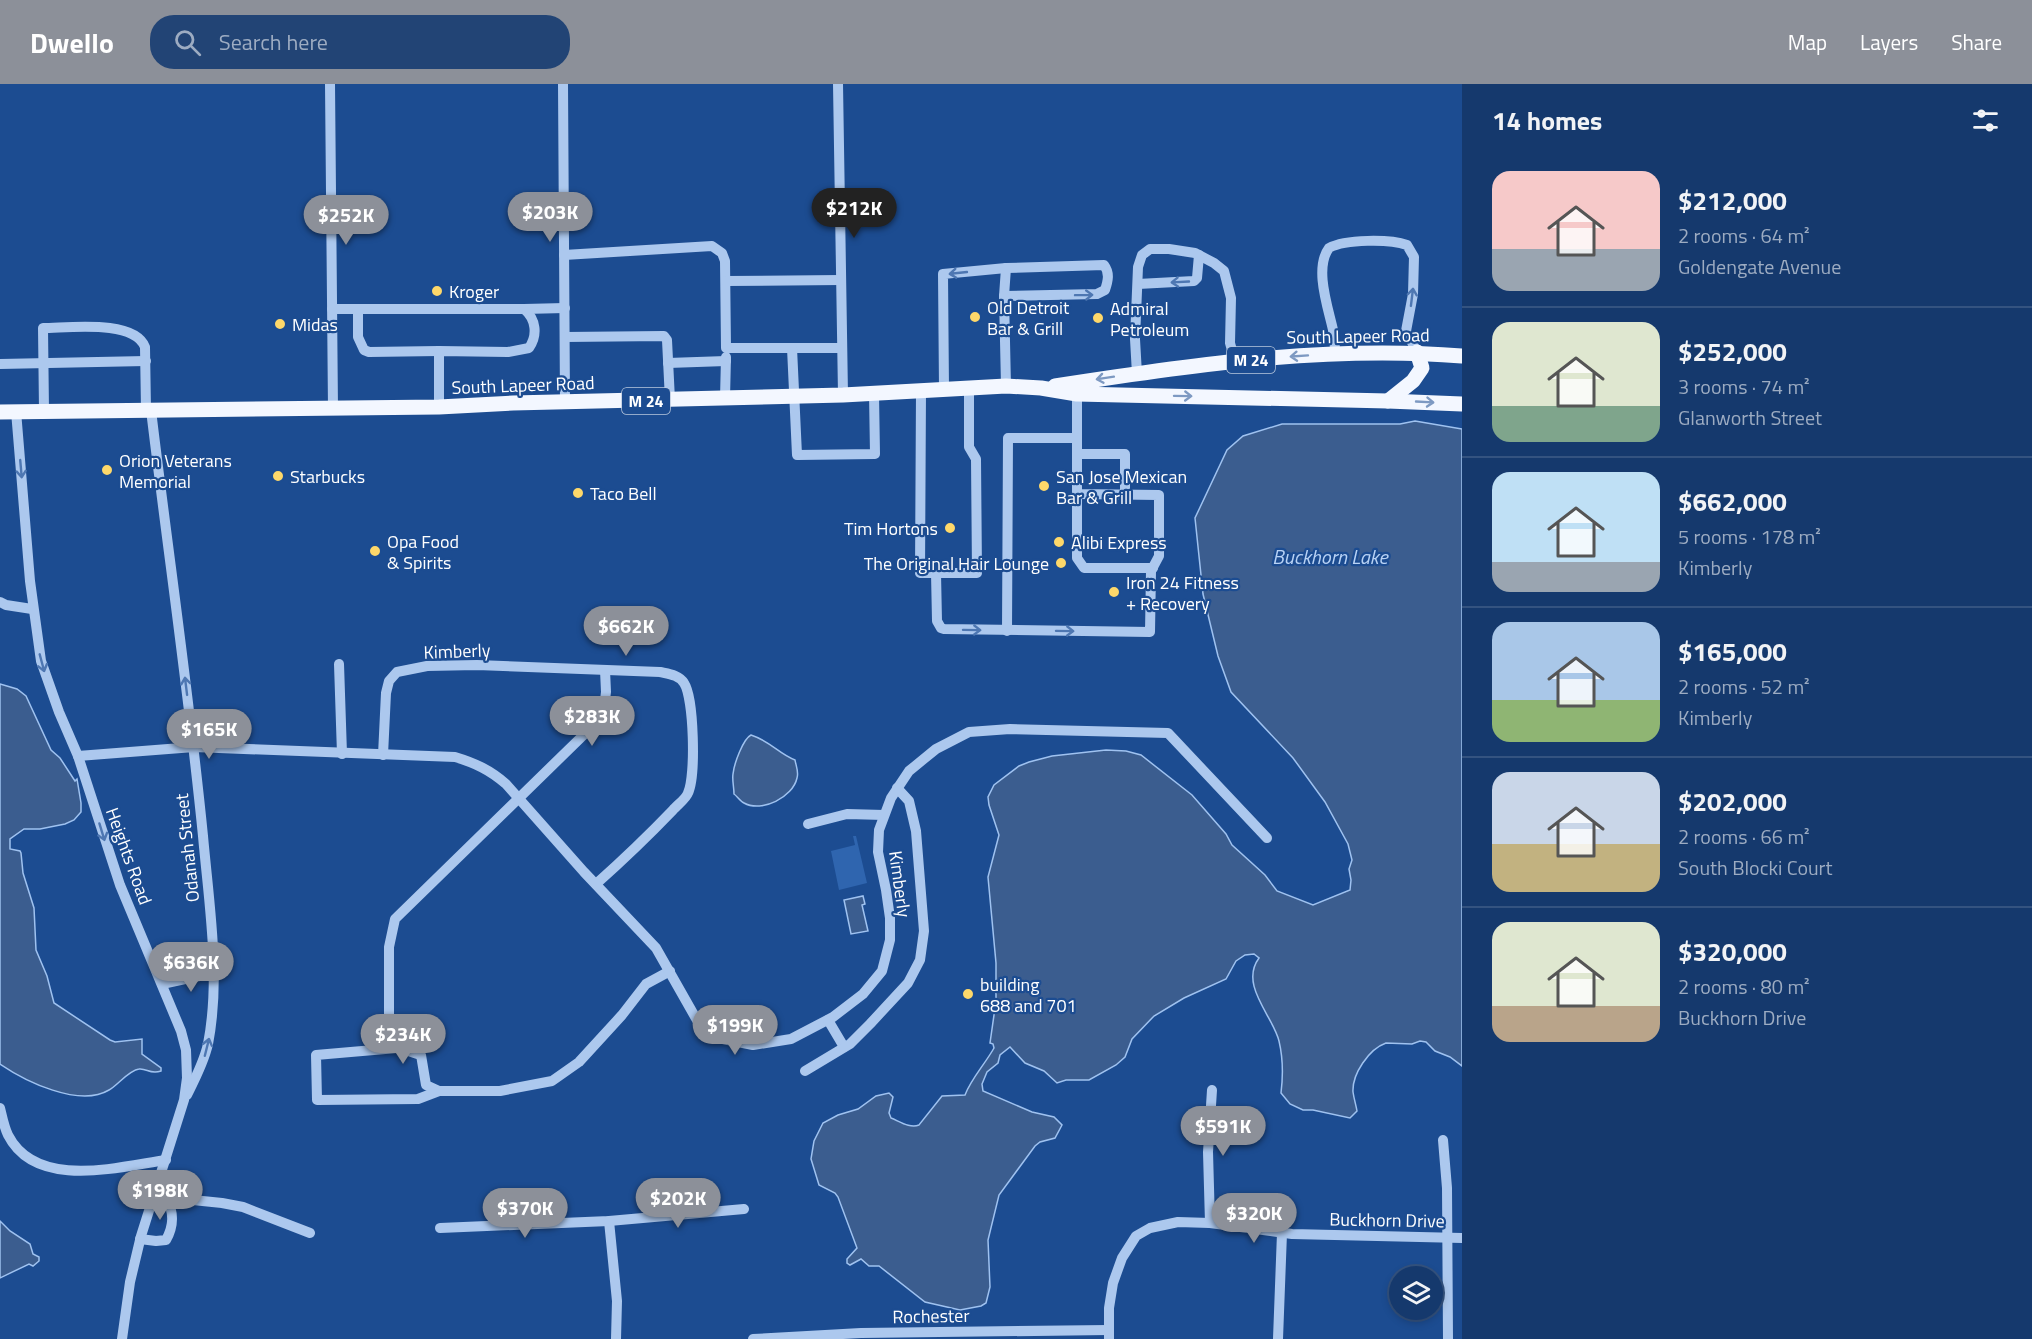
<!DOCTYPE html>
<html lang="en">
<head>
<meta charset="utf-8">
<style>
  body { margin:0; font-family:"Titillium Web",sans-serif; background:#224475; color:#f1f3f6; height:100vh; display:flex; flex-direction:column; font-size:22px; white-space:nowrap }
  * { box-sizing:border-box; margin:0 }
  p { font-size:20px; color:#9dacc2 }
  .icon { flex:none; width:33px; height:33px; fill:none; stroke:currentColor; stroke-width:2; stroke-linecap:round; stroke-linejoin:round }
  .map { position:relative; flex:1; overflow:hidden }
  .sheet { display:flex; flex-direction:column; background:#15396d; width:570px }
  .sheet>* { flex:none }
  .fabs { position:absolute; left:1389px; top:1182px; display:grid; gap:12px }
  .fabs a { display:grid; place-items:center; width:54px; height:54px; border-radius:50%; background:#15396d; box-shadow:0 3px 9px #0003,0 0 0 2px #345380; font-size:30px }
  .price { position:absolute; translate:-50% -51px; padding:0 14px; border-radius:21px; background:#8c9099; color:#fff; font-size:20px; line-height:39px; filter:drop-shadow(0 2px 3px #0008) }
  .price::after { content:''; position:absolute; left:50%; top:36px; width:18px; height:14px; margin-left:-9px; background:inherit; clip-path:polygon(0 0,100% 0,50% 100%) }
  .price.selected { background:#222; color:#fff }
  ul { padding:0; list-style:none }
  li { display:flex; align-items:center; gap:18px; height:150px; padding:0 30px }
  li+li { border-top:2px solid #345380 }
  li span { display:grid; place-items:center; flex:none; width:168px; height:120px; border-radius:18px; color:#555 }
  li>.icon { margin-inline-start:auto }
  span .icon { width:72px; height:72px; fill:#fffc; stroke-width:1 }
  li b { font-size:26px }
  h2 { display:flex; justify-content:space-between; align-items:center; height:72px; padding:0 30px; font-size:26px }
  header { display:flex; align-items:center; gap:36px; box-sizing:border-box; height:84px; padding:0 30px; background:#8c9099; color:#fff }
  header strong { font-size:28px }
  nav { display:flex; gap:33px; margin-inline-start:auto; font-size:21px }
  .search { width:420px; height:54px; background:#224475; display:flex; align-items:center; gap:15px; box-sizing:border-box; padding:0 21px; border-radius:24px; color:#9dacc2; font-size:22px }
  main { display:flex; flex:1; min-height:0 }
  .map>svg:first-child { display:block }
  .green { fill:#2f65af }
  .water { fill:#3b5d8f; stroke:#9fc2f0; stroke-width:1.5 }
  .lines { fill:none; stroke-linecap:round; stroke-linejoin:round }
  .minor { stroke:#acc8ee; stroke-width:10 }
  .major { stroke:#f3f7ff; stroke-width:15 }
  .oneway { stroke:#4e77b2 }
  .oneway2 { stroke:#7d99c2 }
  .poi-dot { fill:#fed86a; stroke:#1c4c91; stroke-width:2 }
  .labels { text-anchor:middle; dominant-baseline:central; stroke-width:4.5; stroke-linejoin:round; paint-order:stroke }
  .shield { fill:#1c4c91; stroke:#bbc9de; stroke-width:1.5 }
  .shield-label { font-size:16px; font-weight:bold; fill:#fff }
  .poi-label { font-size:18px; fill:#fff; stroke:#1c4c91; text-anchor:start }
  .street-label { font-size:18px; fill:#fff; stroke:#1c4c91 }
  .water-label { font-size:20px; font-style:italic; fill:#b8d2f5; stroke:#1c4c91 }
</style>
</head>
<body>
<header>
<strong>Dwello</strong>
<div class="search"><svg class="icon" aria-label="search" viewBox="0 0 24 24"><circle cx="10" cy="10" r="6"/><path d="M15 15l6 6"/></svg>Search here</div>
<nav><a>Map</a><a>Layers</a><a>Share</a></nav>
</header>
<main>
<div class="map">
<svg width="1462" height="1255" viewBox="0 0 1462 1255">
  <rect width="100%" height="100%" fill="#1c4c91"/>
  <!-- green -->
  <path class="green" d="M853,752H856L867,799L839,806L831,767L855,761Z"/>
  <!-- water -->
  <g class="water">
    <path d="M1415,337L1462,345V982L1450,973L1435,967L1426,958L1420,957L1412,960L1386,959C1369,965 1352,990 1353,1008C1354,1015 1356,1021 1357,1027L1350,1034L1313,1026H1303L1290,1020L1281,1009C1283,993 1283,974 1279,957C1273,932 1239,901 1259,874L1254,870L1245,871L1236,877L1226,895L1184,914L1154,932L1132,955L1125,973L1116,981L1089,996H1066L1057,999L1044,987L1025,979L1010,963L1000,971L998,979L987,988L982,1000L983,1007L1032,1028L1054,1033L1062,1041L1055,1054L1040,1058L1035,1062L999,1111L988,1156L990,1203L986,1219L981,1222L960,1226L925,1218L879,1182H869L861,1175L850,1181L847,1179V1175L857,1164L838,1113L835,1109L819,1101L811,1075L814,1057L823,1039L838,1031L858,1025L876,1012L889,1009L893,1013L889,1029L891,1034C899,1037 910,1045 919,1041L942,1012L965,1011C971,995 985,980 994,964L993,960L990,959L996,917V879L988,793L999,751L989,721L988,713L994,701L1019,682L1029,678L1052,672L1106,666L1126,667L1141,671L1192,711L1226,750L1232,761L1265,791L1277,807L1313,821L1350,806L1351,796L1349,785L1352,776L1348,760L1325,718L1293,674L1231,608L1218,572L1203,510L1195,434L1227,366L1243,352L1282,340H1400Z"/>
    <path d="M0,600L17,605L26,612L51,666L60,674L75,697L77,695L81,719V728L74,736L65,740L40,745H24L10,755V765L20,767L21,769L23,789L34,824L36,866L47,892L54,919L110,956L115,958L142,955V970L161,984V987C150,991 147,984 139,985C129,986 117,1002 109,1006C79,1024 25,997 0,980Z"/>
    <path d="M751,651C770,657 779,670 795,676C796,682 799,688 797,694C793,713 762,729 744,719C740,717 737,712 734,710C734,703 732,696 733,690C734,680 743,655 751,651Z"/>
    <path d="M863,812L865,820L862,821L868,847L851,850L844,816Z"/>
    <path d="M0,1137L10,1147L30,1160L33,1170L39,1173V1177L33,1182L29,1180L0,1194Z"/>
  </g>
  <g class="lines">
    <!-- minor -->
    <g class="minor">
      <path d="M330,0L333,325"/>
      <path d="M563,0L565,318"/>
      <path d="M838,0L843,311"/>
      <path d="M564,171L712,162L722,169L725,177L726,264H842"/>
      <path d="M726,197L841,196"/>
      <path d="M1138,200L1194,197L1197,194L1199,171"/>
      <path d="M332,225H524C536,235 538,251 529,264L508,268L439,267V323"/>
      <path d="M358,225V253L364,266L369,268L439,267"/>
      <path d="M524,225L565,224"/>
      <path d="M565,253L664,252L667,256L670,316"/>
      <path d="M792,264L797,371L875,370L874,310"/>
      <path d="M1335,269C1335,261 1334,253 1333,246C1328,223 1314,184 1329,164C1345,155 1390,155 1407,161L1414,173L1413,210L1406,247L1417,268"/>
      <path d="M668,279L726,277"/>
      <path d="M0,280L146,277"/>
      <path d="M1137,290L1135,255L1138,183L1142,171L1150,165H1169L1195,169L1214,179L1224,187L1231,214L1230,259L1235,277"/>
      <path d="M1006,302L1004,212L1006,184"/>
      <path d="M944,306L943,190L1006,184L1104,181C1110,189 1108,197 1105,206L1097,210L1004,212"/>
      <path d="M921,307L920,489H977L976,375L969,363V305"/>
      <path d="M725,314L726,273"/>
      <path d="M151,326C168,468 189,610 203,752C209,820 221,893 208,960C204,978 195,995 187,1011"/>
      <path d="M16,327L30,497L41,577L59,628L78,672L120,801L181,947L186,966L187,994L184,1016L141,1152L130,1198L122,1255"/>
      <path d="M44,327L43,244C68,244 134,235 145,263L146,326"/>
      <path d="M1077,370H1125V410"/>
      <path d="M1077,410V474L1084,484H1153"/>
      <path d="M936,489L937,537L941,544L944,545L1150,548L1151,487L1159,472V411L1077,410V310"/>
      <path d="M0,518L6,521L32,525"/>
      <path d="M1007,547L1008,354H1077"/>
      <path d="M339,580L342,670"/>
      <path d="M605,586L606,608L603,632L395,835L389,863V944C392,965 402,965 421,971L426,1001L439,1007H500L552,997L579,978L622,931L646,900L670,887"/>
      <path d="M383,671L386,609L389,597L397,588L427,582L477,581L660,588C669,590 679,591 684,599C694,614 696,692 688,709C686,715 677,721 673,726C648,752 623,776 596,800"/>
      <path d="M78,672L194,663L455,673C475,679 490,686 506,700L584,788L656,864L698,938L723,955L753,961L791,955L833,933L863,910L882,887L890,856V834L886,806L878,768L879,746L891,714L909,687L936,665L969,648L1010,645L1168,649L1267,754"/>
      <path d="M808,740L847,730L884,731"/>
      <path d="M162,900L213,889"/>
      <path d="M828,936L844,963"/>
      <path d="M397,964L316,971L317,1016L418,1015L439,1007"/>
      <path d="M805,987L850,960L870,940L908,899L920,876L924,847L916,747L909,717L897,704"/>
      <path d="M0,1024C2,1032 4,1043 8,1051C36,1106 118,1083 166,1076"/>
      <path d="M1443,1056L1447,1104L1448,1255"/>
      <path d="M154,1112L222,1119L243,1123L310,1149"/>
      <path d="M609,1137L617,1217L616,1255"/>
      <path d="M1210,1139L1208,1068L1212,1006"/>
      <path d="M440,1144L609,1137L744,1125"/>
      <path d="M140,1155L156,1157L166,1156C174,1142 174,1127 166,1114"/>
      <path d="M753,1255L861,1249L1109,1246"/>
      <path d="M1109,1255V1224L1113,1199L1122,1174L1136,1152L1150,1144L1178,1138L1210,1139L1292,1150L1462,1154"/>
      <path d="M1278,1255L1282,1149"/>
    </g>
    <!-- major -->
    <g class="major">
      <path d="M1055,302C1190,281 1326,261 1462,272"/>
      <path d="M1388,317L1413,297L1422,284L1417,268"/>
      <path d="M0,328L439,323L513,319L843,311L1006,302L1041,304L1077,310L1388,317L1462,320"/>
    </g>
  </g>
  <!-- one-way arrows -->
  <defs><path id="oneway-shaft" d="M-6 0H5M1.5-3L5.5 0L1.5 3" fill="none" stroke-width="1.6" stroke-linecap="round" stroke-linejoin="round" transform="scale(1.5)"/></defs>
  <g class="oneway">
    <use href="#oneway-shaft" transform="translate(958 189) rotate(174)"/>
    <use href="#oneway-shaft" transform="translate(1180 198) rotate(177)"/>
    <use href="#oneway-shaft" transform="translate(1084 211) rotate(-1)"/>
    <use href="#oneway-shaft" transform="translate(1412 213) rotate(-83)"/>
    <use href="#oneway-shaft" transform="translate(21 385) rotate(85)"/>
    <use href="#oneway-shaft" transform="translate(972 546) rotate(1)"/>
    <use href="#oneway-shaft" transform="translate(1065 547) rotate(1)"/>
    <use href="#oneway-shaft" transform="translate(42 579) rotate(75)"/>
    <use href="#oneway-shaft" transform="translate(186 602) rotate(-97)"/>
    <use href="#oneway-shaft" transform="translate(102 748) rotate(73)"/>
    <use href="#oneway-shaft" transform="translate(207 963) rotate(-76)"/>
  </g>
  <g class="oneway2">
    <use href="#oneway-shaft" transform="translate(1299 272) rotate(176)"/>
    <use href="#oneway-shaft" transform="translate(1105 294) rotate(171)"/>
    <use href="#oneway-shaft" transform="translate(1183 312) rotate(1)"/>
    <use href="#oneway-shaft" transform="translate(1425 318) rotate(3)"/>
  </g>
  <!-- markers -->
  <g class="poi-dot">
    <circle cx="437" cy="207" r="6"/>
    <circle cx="975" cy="233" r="6"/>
    <circle cx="1098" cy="234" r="6"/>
    <circle cx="280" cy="240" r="6"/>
    <circle cx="107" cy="386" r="6"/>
    <circle cx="278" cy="392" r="6"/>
    <circle cx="1044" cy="402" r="6"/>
    <circle cx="578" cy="409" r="6"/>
    <circle cx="950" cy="444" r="6"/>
    <circle cx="1059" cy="458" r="6"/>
    <circle cx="375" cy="467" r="6"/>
    <circle cx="1061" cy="479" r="6"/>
    <circle cx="1114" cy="508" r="6"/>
    <circle cx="968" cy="910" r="6"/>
  </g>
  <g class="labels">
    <!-- shield labels -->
    <g class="shield">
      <rect x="1227" y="263" width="48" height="26" rx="4.5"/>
      <rect x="622" y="304" width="48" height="26" rx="4.5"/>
    </g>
    <g class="shield-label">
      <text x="1251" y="276">M 24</text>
      <text x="646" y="317">M 24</text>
    </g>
    <!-- poi labels -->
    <g class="poi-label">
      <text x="449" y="207">Kroger</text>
      <text x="987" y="223">Old Detroit<tspan x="987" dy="21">Bar &amp; Grill</tspan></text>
      <text x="1110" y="224">Admiral<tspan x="1110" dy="21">Petroleum</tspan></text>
      <text x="292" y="240">Midas</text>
      <text x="119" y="376">Orion Veterans<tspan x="119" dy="21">Memorial</tspan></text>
      <text x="290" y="392">Starbucks</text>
      <text x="1056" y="392">San Jose Mexican<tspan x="1056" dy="21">Bar &amp; Grill</tspan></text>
      <text x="590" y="409">Taco Bell</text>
      <text x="938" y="444" text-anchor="end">Tim Hortons</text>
      <text x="387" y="457">Opa Food<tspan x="387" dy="21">&amp; Spirits</tspan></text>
      <text x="1071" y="458">Alibi Express</text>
      <text x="1049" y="479" text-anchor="end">The Original Hair Lounge</text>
      <text x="1126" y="498">Iron 24 Fitness<tspan x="1126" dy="21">+ Recovery</tspan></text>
      <text x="980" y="900">building<tspan x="980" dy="21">688 and 701</tspan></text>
    </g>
    <!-- street labels -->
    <g class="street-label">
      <text transform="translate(1358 252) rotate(-1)">South Lapeer Road</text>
      <text transform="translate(523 301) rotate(-2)">South Lapeer Road</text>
      <text transform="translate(457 567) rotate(-2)">Kimberly</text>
      <text transform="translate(187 764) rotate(-96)">Odanah Street</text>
      <text transform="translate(129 772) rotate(70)">Heights Road</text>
      <text transform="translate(900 800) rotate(82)">Kimberly</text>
      <text transform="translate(1387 1136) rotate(1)">Buckhorn Drive</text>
      <text transform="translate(931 1232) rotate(-1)">Rochester</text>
    </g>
    <!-- water labels -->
    <g class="water-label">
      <text x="1330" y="472">Buckhorn Lake</text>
    </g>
  </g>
</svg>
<div class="fabs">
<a><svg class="icon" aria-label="layers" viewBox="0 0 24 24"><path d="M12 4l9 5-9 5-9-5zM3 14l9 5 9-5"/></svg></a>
</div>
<b class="price selected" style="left:854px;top:155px">$212K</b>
<b class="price" style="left:550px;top:159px">$203K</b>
<b class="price" style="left:346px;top:162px">$252K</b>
<b class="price" style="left:626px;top:573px">$662K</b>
<b class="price" style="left:592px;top:663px">$283K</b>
<b class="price" style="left:209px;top:676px">$165K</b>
<b class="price" style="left:191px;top:909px">$636K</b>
<b class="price" style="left:735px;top:972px">$199K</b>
<b class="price" style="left:403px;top:981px">$234K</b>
<b class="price" style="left:1223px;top:1073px">$591K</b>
<b class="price" style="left:160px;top:1137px">$198K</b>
<b class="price" style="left:678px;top:1145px">$202K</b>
<b class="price" style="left:525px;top:1155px">$370K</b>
<b class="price" style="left:1254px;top:1160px">$320K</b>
</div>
<section class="sheet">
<h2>14 homes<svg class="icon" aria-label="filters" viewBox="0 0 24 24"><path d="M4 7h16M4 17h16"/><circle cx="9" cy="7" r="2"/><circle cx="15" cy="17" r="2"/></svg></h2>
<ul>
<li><span style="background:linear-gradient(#f6c9c9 65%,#9aa5b1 0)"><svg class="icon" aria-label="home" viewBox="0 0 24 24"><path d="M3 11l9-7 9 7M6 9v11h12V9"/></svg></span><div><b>$212,000</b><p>2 rooms · 64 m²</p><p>Goldengate Avenue</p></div></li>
<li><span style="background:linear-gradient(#dfe7d0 70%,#7fa58c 0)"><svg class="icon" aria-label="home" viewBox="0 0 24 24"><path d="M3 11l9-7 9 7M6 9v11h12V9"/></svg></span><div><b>$252,000</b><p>3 rooms · 74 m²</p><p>Glanworth Street</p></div></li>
<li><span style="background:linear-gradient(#bfe0f5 75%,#9aa5b1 0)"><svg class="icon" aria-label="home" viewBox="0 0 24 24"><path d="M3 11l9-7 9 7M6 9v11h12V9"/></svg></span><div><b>$662,000</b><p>5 rooms · 178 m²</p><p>Kimberly</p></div></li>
<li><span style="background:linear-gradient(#a9c7e8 65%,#8fb573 0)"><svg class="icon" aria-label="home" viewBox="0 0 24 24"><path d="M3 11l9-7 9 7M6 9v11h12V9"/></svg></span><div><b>$165,000</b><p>2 rooms · 52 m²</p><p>Kimberly</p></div></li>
<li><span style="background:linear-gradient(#c9d6e8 60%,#c2b280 0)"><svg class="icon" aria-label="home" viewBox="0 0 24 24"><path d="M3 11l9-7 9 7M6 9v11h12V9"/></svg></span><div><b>$202,000</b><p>2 rooms · 66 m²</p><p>South Blocki Court</p></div></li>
<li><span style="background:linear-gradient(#dfe7d0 70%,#b9a48a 0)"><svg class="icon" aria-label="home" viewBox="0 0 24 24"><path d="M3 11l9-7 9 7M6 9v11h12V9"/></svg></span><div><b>$320,000</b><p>2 rooms · 80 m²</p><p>Buckhorn Drive</p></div></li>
</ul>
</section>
</main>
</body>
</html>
